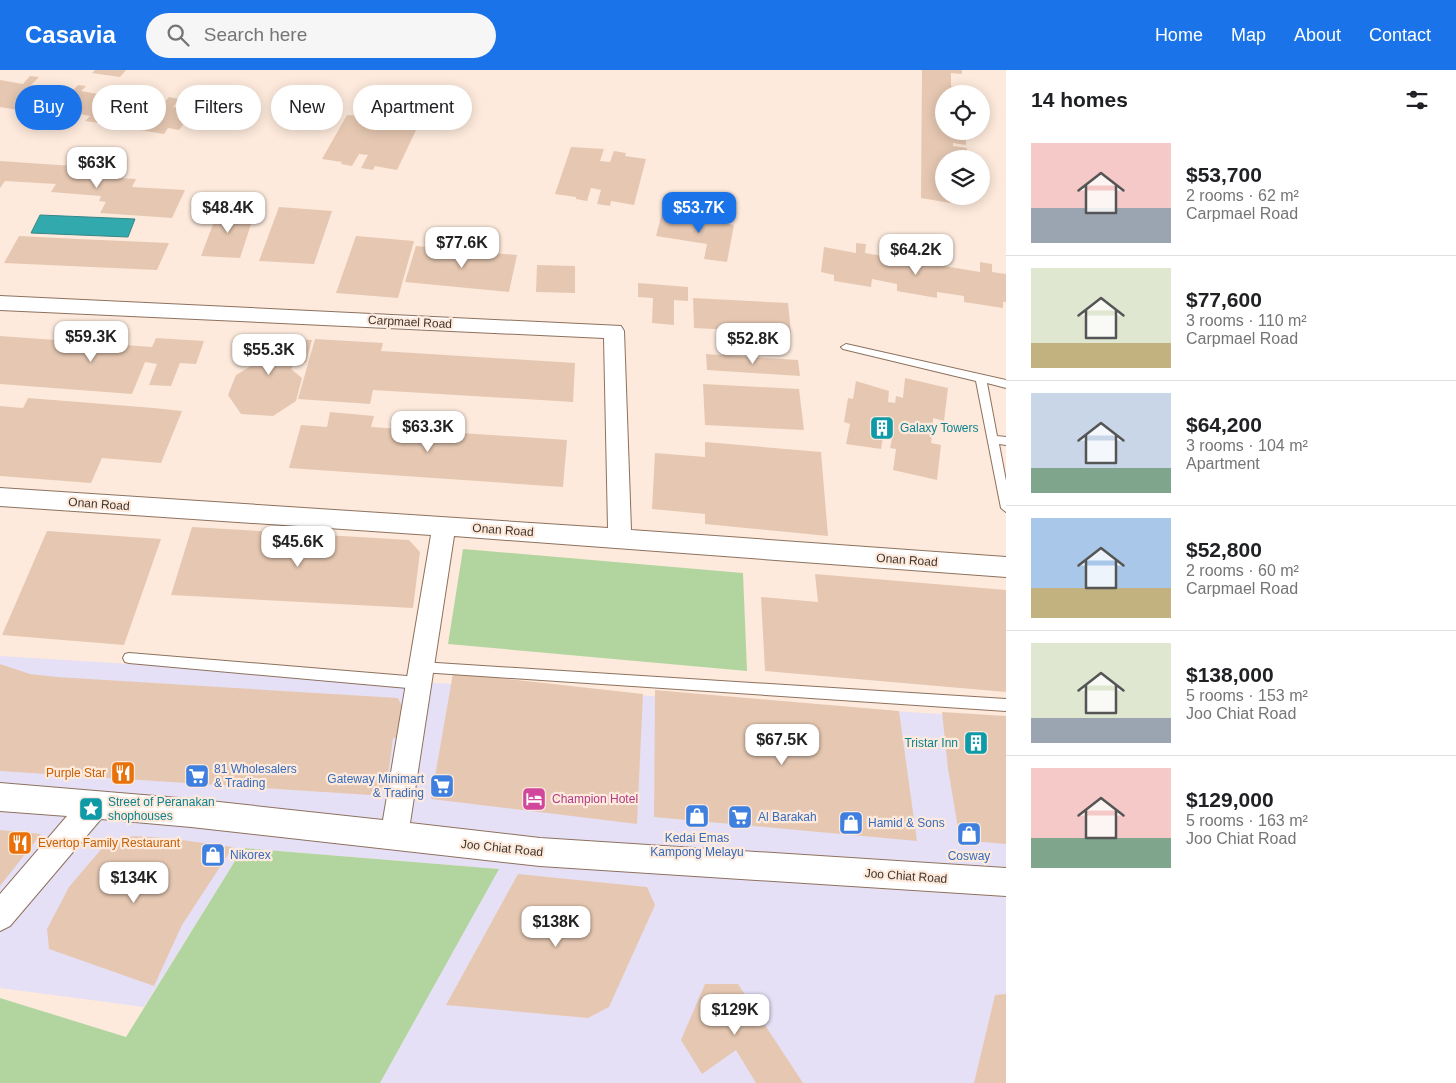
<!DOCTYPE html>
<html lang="en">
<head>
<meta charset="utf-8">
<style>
  body { margin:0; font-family:Helvetica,sans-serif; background:#f6f6f6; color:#202124; height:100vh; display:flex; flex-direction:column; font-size:19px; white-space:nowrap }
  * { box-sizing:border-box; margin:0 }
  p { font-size:16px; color:#757577 }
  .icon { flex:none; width:28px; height:28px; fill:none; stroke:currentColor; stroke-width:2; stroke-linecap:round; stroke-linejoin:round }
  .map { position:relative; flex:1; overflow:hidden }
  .drawer { display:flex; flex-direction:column; background:#fff; width:450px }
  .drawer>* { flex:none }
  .hud { position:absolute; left:15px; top:15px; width:475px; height:45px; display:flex; gap:10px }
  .buttons { position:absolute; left:935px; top:15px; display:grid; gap:10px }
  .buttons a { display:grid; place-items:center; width:55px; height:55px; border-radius:50%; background:#fff; box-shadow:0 2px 12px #0003; font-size:25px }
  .price { position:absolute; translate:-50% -42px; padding:0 11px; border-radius:10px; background:#fff; color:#222; font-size:16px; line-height:32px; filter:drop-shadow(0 1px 2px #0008) }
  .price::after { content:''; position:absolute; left:50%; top:30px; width:15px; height:11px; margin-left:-8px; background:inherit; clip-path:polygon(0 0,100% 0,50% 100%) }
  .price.current { background:#1a73e8; color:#fff }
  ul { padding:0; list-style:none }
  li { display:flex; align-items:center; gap:15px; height:125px; padding:0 25px }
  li+li { border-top:1px solid #e0e0e0 }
  li span { display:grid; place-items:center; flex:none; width:140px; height:100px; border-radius:0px; color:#555 }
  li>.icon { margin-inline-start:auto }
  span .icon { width:60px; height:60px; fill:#fffc; stroke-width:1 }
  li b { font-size:21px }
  h2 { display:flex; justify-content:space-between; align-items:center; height:60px; padding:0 25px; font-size:21px }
  .pill { padding:0 18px; border-radius:22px; background:#fff; box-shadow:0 2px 12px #0003; font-size:18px; line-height:45px }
  .pill.current { background:#1a73e8; color:#fff }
  header { display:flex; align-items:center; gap:30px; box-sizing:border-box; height:70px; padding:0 25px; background:#1a73e8; color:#fff }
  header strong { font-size:24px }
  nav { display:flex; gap:28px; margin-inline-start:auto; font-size:18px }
  .search { width:350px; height:45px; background:#f6f6f6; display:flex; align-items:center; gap:12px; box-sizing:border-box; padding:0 18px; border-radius:28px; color:#757577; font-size:19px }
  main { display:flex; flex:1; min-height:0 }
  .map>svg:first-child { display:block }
  .commercial { fill:#e6e0f6 }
  .green { fill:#b2d5a0 }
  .water { fill:#32a9ad; stroke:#368686 }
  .building { fill:#e6c8b2 }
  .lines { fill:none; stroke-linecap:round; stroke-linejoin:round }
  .service-casing { stroke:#8d715e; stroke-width:2 }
  .minor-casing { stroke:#8d715e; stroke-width:2 }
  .service { fill:#fff; fill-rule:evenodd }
  .minor { fill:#fff; fill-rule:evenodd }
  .labels { text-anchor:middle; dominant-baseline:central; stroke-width:4.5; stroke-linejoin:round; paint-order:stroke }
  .street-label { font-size:12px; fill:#40342b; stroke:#fdeadc }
  .culture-label { font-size:12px; fill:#0d838f; stroke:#fdeadc; text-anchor:start }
  .shop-label { font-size:12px; fill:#366cbe; stroke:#fdeadc; text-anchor:start }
  .food-label { font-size:12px; fill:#c56008; stroke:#fdeadc; text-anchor:end }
  .hotel-label { font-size:12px; fill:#b23c85; stroke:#fdeadc; text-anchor:start }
</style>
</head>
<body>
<header>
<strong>Casavia</strong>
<div class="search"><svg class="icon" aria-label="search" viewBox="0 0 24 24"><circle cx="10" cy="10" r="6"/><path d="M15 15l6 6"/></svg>Search here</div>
<nav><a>Home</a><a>Map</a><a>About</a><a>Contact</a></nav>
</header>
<main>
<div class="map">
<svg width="1006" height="1013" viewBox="0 0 1006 1013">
  <rect width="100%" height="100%" fill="#fdeadc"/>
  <!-- commercial -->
  <path class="commercial" d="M0,586L1006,648V1013H380L498,799L243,778L144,937L0,918Z"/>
  <!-- green -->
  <g class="green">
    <path d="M463,479L743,503L747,601L448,574Z"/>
    <path d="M243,778L499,799L380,1013H0V928L126,967Z"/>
  </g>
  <!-- water -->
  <path class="water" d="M40,145L135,149L128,167L31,163Z"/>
  <!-- building -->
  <g class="building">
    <path d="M95,0H126L120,7L92,3Z"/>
    <path d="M922,0H962V4L951,3V16L963,18V23L944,24V61H961V67L966,68V75L953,73V76L967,78V86L961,85V89H944V126H969V133L956,131V134L921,128Z"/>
    <path d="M30,6L39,7L31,15L71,22L78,15L86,16L81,21L120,28L126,22L134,23L129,29L163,34L169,27L179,29L173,37L194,40L179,60L168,58L164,64L134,59L139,53L118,50L114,55L85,51L90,46L70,42L66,47L38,43L42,38L22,35L18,40L0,37V10L23,14Z"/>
    <path d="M347,45L379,47L373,58L383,60L388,49L399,51L398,54L418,56L397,100L375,96L373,100L361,98L368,85L359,84L352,96L341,94L342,92L322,89Z"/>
    <path d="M571,77L604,79L600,91L610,92L614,81L626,83L625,86L646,89L634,135L611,131L610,136L597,134L601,120L591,118L587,131L576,129V127L555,124Z"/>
    <path d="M0,91L73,96L68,105L136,109L132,117L185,120L172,148L100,143L106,132L99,131L101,126L51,122L56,114L5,111L0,118Z"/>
    <path d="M279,137L332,141L314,194L259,191Z"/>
    <path d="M218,141L255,142L240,188L201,186Z"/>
    <path d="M662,143L734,155L727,192L704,189L707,174L656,166Z"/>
    <path d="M19,166L78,169L169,173L157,200L4,193Z"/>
    <path d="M356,166L414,171L398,228L336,223Z"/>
    <path d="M856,173L866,174L865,183L914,191V181L926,183V193L980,202V192L992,194V202L1006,204V232H1003V238L964,232V226L937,222V228L897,221V214L872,209L871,217L834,211V205L821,202L824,177L856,183Z"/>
    <path d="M416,176L517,185L509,222L405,212Z"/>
    <path d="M537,195L575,196V223L536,222Z"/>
    <path d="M638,213L688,217V231L674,230V255L652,253L653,228L638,227Z"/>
    <path d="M693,228L788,233L791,263L694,258Z"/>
    <path d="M0,266L152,277L156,268L204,271L196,294L180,293L171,316L149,315L157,294L145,292L132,324L0,314Z"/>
    <path d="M252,266L312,270L306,292L295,293L291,299L302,308L296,331L273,346L241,344L228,325L236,305L251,296L243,288Z"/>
    <path d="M315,269L383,273L381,281L575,293L573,332L373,320L370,334L298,329Z"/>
    <path d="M706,284L798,290L800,306L707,300Z"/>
    <path d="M905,308L948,318L944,351L933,348V356L915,352L914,361L932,365L931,373L941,375L937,410L893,400L896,379L890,378L892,369L883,367L881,379L846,374L850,354L844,352L848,328L853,329L856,311L889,321L888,332L895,333L896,326L903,328Z"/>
    <path d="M703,314L799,319L804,360L705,355Z"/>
    <path d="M28,328L154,338L182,341L161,393L102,388L91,413L0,406V336L23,338Z"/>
    <path d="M330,342L374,346L371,357L567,370L563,417L289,398L301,355L327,357Z"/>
    <path d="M705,372L821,382L828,466L705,454V444L652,439L655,383L705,387Z"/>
    <path d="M192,457L409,470L420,482L413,538L171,525Z"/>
    <path d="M47,461L161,469L124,575L2,565Z"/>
    <path d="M815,504L1006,520V622L765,601L761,527L818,532Z"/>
    <path d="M0,594L30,604L57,607L398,628L406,644L403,668H393L387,714L370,725L0,701Z"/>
    <path d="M453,603L643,624L637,754L431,729Z"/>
    <path d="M655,620L899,641L917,771L654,747Z"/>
    <path d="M942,642L1006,646V774L960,770L948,699Z"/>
    <path d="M0,760L41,764L0,816Z"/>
    <path d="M133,766L167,768L233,777L182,855L154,916L49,879L47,859L69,817L103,777Z"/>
    <path d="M518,804L647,817L655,835L609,937L588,948L446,935Z"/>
    <path d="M705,914H738L803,1013H756L736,980L702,1004L681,970Z"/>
    <path d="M1006,924V1013H974L995,925Z"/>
  </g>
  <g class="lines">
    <defs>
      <g id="service">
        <path d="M846,274L1006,310V318L987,313L997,366L1006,367V375L999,374L1006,411V442L1001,438L976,311L843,279L841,277Z"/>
        <path d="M129,583L419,607L423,609L425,613L423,617L419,619L129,593L125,592L123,588L125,584Z"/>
        <path d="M421,592L1006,629V641L421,602L417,601L415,597L417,593Z"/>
      </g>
      <path id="minor" d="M0,226L621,256L624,261L631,460L1006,487V507L454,466L410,753L540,768L1006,798V826L540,796L191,757L101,749L10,856L0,861V824L67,746L0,741V713L191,729L383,750L431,465L0,436V418L608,458L604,268L0,240Z"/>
    </defs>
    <!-- service casing -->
    <use href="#service" class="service-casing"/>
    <!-- minor casing -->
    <use href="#minor" class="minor-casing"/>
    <!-- service -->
    <use href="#service" class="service"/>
    <!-- minor -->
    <use href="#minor" class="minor"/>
  </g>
  <!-- icons -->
  <defs>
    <symbol id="building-square" viewBox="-11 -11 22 22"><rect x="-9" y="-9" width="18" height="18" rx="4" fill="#0f9aa8" stroke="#fdeadc"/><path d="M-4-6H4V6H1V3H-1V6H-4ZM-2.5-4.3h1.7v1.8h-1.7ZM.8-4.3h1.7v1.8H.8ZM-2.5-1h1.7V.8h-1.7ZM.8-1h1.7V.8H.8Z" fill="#fff"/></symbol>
    <symbol id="restaurant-square" viewBox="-11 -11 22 22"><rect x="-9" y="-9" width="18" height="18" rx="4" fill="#e8710a" stroke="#fdeadc"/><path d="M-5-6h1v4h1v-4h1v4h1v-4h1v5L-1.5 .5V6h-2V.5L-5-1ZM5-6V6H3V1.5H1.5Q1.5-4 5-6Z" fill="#fff"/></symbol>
    <symbol id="supermarket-square" viewBox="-11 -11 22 22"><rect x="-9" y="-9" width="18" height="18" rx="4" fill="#3f7fe0" stroke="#fdeadc"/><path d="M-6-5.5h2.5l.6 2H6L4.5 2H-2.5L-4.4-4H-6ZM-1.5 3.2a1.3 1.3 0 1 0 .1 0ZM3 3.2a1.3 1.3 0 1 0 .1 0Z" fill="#fff"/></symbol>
    <symbol id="hotel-square" viewBox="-11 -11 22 22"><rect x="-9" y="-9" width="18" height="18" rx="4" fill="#d1479c" stroke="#fdeadc"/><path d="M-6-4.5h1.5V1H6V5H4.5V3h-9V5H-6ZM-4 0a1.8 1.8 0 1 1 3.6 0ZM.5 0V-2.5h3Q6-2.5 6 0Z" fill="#fff"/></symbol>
    <symbol id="sight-square" viewBox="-11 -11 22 22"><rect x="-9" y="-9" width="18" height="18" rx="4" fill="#0f9aa8" stroke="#fdeadc"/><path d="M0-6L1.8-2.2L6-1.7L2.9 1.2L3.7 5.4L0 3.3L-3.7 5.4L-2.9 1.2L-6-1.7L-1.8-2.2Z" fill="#fff"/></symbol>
    <symbol id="shop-square" viewBox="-11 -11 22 22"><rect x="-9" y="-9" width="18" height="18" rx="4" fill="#3f7fe0" stroke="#fdeadc"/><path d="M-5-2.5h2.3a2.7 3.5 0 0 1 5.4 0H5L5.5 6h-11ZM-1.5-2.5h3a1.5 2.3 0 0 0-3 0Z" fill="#fff"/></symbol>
  </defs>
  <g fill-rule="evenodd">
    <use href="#building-square" x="868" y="344" width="28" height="28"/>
    <use href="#building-square" x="962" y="659" width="28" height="28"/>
    <use href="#restaurant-square" x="109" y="689" width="28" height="28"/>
    <use href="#supermarket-square" x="183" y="692" width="28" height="28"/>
    <use href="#supermarket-square" x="428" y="702" width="28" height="28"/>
    <use href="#hotel-square" x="520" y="715" width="28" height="28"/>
    <use href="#sight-square" x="77" y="725" width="28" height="28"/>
    <use href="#shop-square" x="683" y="732" width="28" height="28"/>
    <use href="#supermarket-square" x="726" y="733" width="28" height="28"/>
    <use href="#shop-square" x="837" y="739" width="28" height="28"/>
    <use href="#shop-square" x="955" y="750" width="28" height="28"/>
    <use href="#restaurant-square" x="6" y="759" width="28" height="28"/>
    <use href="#shop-square" x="199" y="771" width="28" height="28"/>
  </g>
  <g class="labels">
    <!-- street labels -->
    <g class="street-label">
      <text transform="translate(410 252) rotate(3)">Carpmael Road</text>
      <text transform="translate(99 434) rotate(4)">Onan Road</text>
      <text transform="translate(503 460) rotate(4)">Onan Road</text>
      <text transform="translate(907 490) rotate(4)">Onan Road</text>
      <text transform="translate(502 778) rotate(6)">Joo Chiat Road</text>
      <text transform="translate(906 806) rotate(4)">Joo Chiat Road</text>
    </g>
    <!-- culture labels -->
    <g class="culture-label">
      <text x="900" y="358">Galaxy Towers</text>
      <text x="958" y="673" text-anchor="end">Tristar Inn</text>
      <text x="108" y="732">Street of Peranakan<tspan x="108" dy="14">shophouses</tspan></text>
    </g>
    <!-- shop labels -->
    <g class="shop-label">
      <text x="214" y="699">81 Wholesalers<tspan x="214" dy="14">&amp; Trading</tspan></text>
      <text x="424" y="709" text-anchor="end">Gateway Minimart<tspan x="424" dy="14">&amp; Trading</tspan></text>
      <text x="758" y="747">Al Barakah</text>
      <text x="868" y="753">Hamid &amp; Sons</text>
      <text x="697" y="768" text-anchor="middle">Kedai Emas<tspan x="697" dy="14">Kampong Melayu</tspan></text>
      <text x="230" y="785">Nikorex</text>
      <text x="969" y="786" text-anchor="middle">Cosway</text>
    </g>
    <!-- food labels -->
    <g class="food-label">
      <text x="106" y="703">Purple Star</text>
      <text x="38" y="773" text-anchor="start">Evertop Family Restaurant</text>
    </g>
    <!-- hotel labels -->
    <g class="hotel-label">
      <text x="552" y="729">Champion Hotel</text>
    </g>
  </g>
</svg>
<div class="buttons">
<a><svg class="icon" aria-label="locate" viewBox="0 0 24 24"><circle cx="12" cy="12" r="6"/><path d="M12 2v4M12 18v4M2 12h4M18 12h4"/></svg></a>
<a><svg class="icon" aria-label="layers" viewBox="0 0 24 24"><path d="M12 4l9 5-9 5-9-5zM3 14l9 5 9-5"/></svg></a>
</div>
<b class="price" style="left:97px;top:119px">$63K</b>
<b class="price" style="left:228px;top:164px">$48.4K</b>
<b class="price current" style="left:699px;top:164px">$53.7K</b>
<b class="price" style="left:462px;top:199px">$77.6K</b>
<b class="price" style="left:916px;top:206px">$64.2K</b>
<b class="price" style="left:91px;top:293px">$59.3K</b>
<b class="price" style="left:753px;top:295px">$52.8K</b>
<b class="price" style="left:269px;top:306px">$55.3K</b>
<b class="price" style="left:428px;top:383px">$63.3K</b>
<b class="price" style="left:298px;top:498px">$45.6K</b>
<b class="price" style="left:782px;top:696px">$67.5K</b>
<b class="price" style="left:134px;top:834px">$134K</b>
<b class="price" style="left:556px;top:878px">$138K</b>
<b class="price" style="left:735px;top:966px">$129K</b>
<div class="hud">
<a class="pill current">Buy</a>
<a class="pill">Rent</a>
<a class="pill">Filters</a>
<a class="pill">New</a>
<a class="pill">Apartment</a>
</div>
</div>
<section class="drawer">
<h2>14 homes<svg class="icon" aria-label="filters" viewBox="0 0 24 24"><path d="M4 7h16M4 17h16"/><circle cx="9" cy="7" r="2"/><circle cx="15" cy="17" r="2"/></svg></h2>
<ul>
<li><span style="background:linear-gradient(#f6c9c9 65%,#9aa5b1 0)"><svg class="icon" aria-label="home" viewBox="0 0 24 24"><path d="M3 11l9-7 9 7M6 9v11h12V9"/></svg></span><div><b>$53,700</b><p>2 rooms · 62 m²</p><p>Carpmael Road</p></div></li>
<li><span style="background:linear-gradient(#dfe7d0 75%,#c2b280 0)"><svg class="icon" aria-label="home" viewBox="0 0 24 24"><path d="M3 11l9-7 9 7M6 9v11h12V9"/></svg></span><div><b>$77,600</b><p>3 rooms · 110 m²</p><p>Carpmael Road</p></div></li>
<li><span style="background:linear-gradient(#c9d6e8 75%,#7fa58c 0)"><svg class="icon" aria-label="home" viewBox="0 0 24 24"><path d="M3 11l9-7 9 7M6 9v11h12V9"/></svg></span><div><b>$64,200</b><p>3 rooms · 104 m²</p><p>Apartment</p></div></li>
<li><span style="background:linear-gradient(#a9c7e8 70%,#c2b280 0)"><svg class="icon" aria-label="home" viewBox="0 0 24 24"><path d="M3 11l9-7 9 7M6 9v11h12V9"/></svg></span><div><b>$52,800</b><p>2 rooms · 60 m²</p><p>Carpmael Road</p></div></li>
<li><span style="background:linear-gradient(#dfe7d0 75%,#9aa5b1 0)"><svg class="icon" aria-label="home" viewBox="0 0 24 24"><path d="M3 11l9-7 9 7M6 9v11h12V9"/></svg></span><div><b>$138,000</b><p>5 rooms · 153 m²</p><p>Joo Chiat Road</p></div></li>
<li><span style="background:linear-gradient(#f6c9c9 70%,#7fa58c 0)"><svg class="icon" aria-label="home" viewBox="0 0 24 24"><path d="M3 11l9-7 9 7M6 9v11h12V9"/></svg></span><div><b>$129,000</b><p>5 rooms · 163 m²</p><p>Joo Chiat Road</p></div></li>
</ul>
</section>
</main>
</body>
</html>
